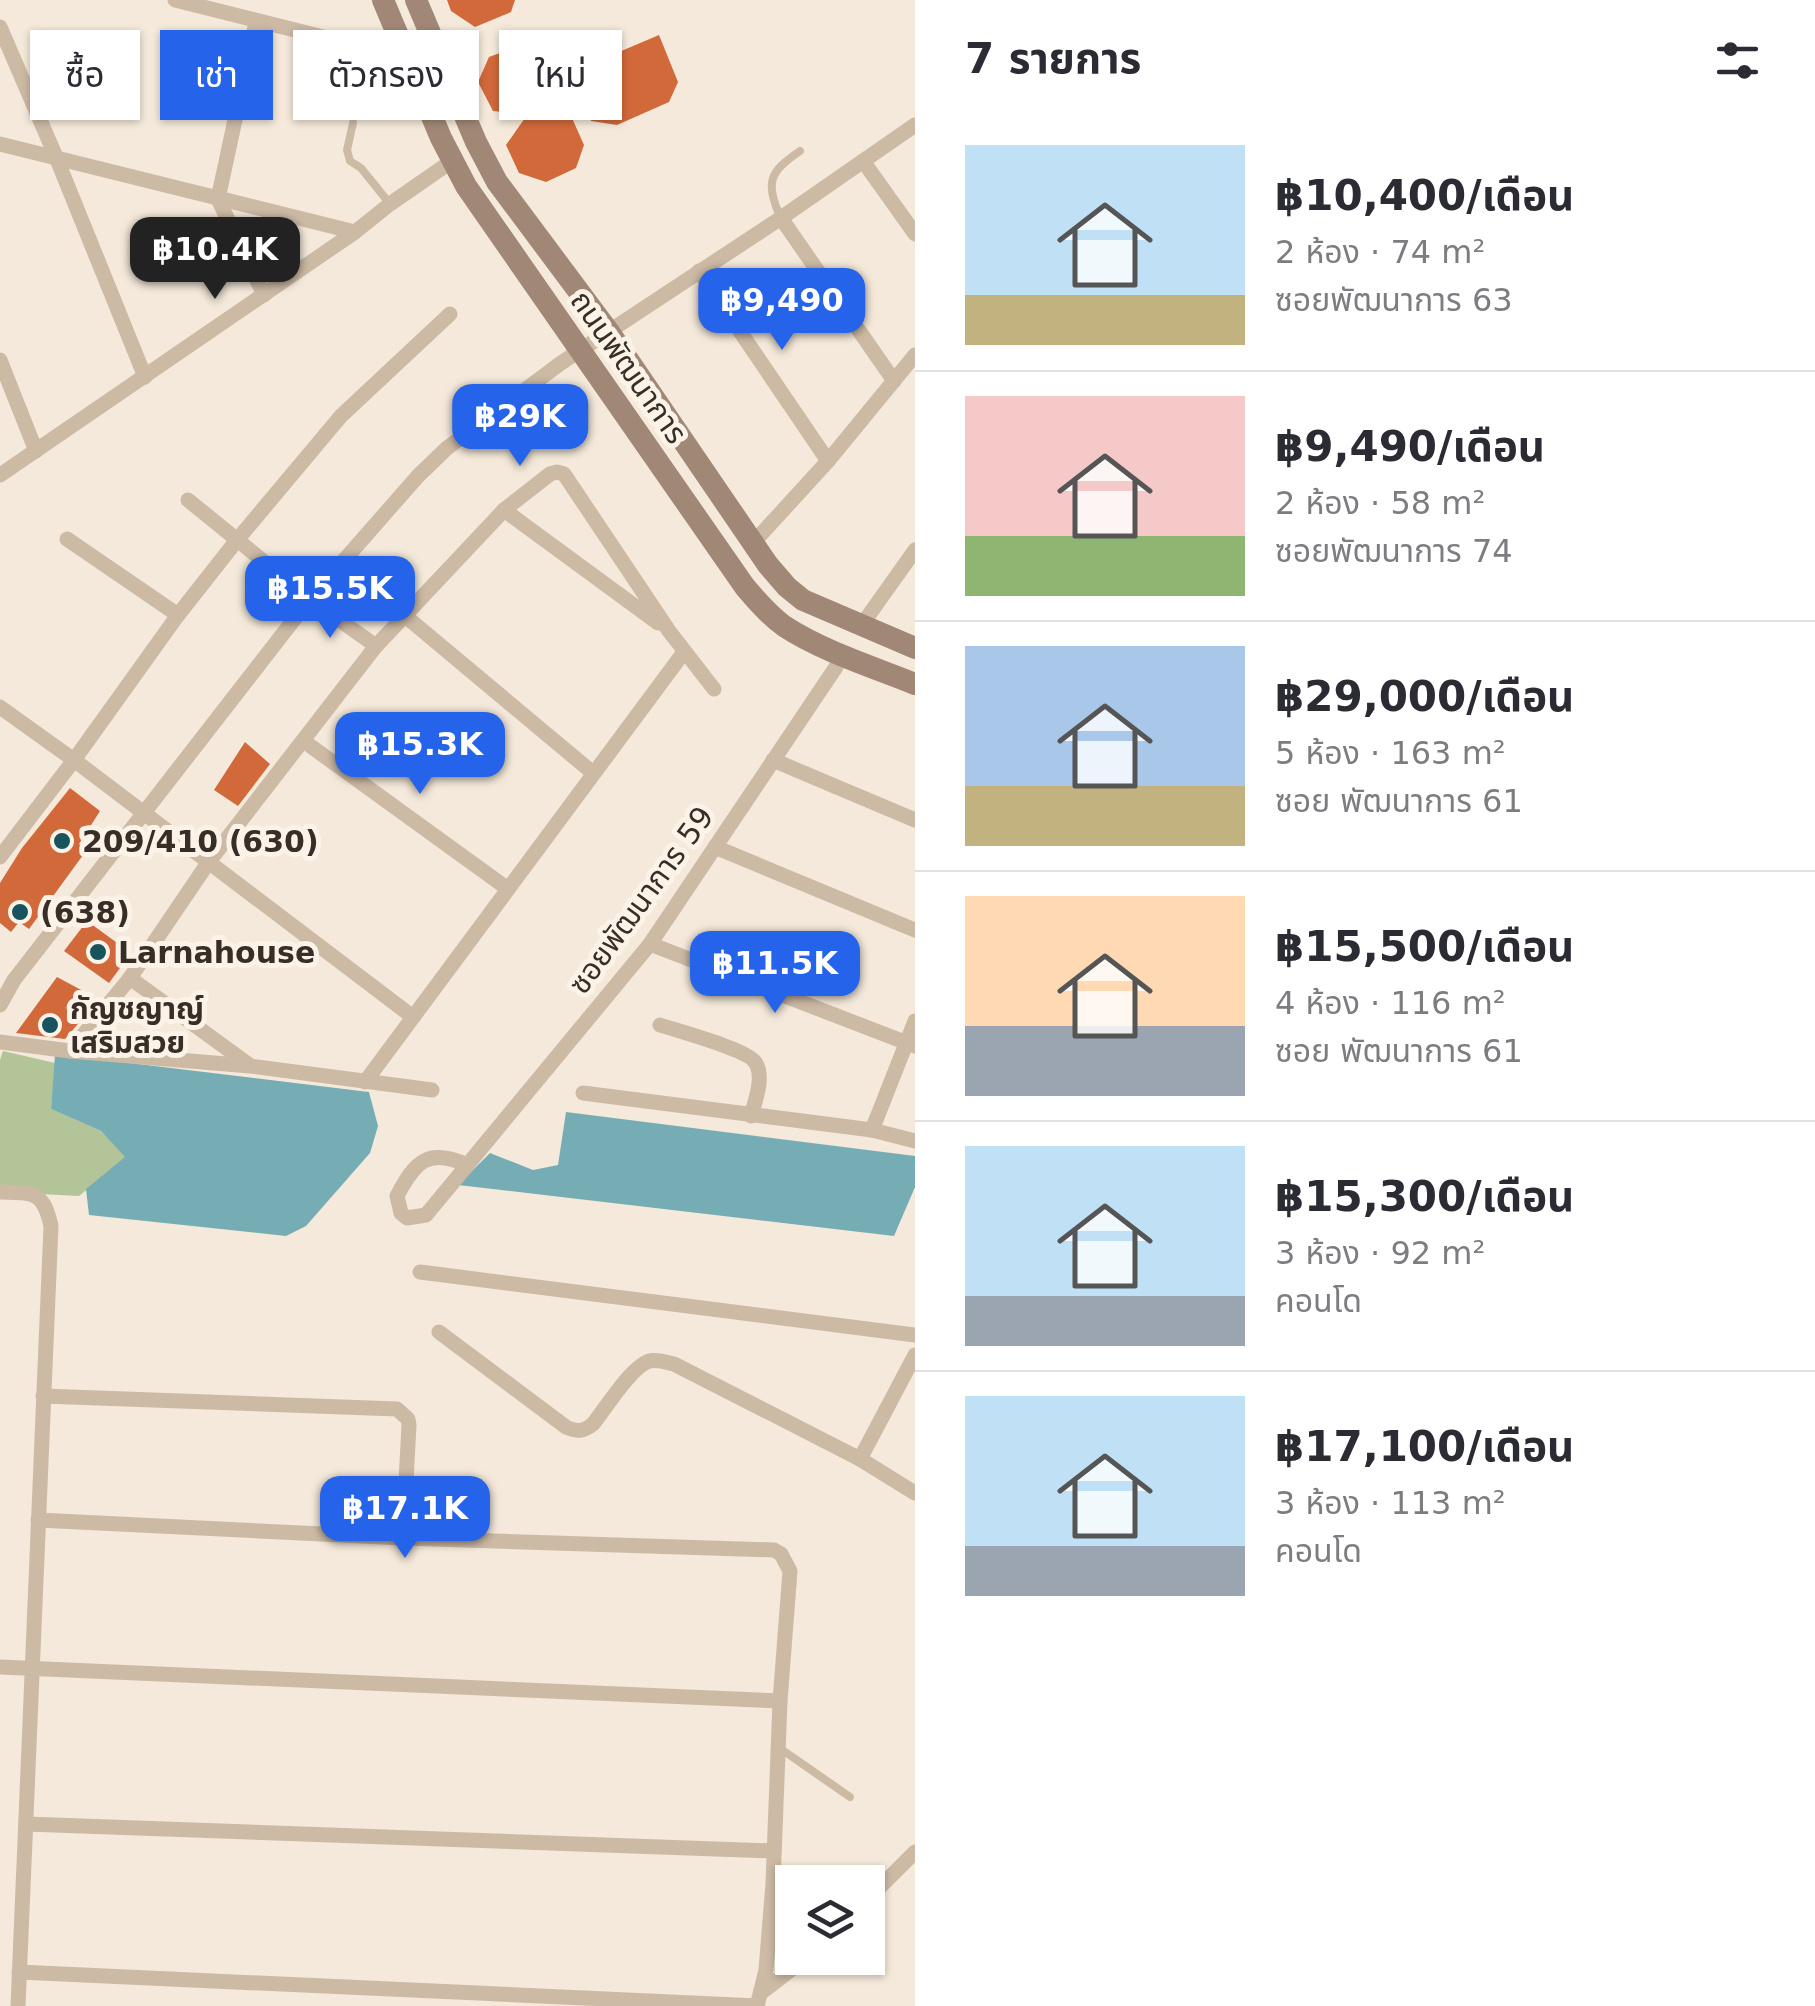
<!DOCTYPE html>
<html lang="th">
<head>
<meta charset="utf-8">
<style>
  body { margin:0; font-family:"DejaVu Sans","Noto Sans Thai",sans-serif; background:#f7f7f7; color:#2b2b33; height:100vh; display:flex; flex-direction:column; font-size:38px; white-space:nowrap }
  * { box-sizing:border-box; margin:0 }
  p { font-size:32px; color:#7c7c81 }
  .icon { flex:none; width:55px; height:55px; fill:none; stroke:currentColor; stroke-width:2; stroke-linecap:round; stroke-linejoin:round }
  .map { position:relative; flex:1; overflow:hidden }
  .side { display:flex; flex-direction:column; background:#fff; width:900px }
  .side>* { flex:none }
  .top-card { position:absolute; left:30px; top:30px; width:735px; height:90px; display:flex; gap:20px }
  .fabs { position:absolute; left:775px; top:1865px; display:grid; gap:20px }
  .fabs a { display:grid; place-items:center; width:110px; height:110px; border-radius:0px; background:#fff; box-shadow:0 2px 8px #0004; font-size:50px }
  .price { position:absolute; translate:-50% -85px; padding:0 22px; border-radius:20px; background:#2563eb; color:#fff; font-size:32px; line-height:65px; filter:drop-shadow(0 2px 5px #0008) }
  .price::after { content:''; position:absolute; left:50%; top:60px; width:30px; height:22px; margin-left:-15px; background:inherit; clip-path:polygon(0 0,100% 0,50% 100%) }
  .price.selected { background:#222; color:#fff }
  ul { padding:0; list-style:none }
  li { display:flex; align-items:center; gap:30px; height:250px; padding:0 50px }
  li+li { border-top:2px solid #e1e1e2 }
  li span { display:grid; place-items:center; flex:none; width:280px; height:200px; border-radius:0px; color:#555 }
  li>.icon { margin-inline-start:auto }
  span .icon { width:120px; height:120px; fill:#fffc; stroke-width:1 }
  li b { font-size:42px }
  h2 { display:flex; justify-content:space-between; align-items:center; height:120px; padding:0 50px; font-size:42px }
  .pill { padding:0 35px; border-radius:0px; background:#fff; box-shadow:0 2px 8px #0004; font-size:35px; line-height:90px }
  .pill.selected { background:#2563eb; color:#fff }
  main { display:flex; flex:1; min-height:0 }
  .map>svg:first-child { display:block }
  .green { fill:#b3c498 }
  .water { fill:#76adb4 }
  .building { fill:#d1693b }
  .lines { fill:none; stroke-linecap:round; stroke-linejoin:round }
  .service { stroke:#cdbaa5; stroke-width:8 }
  .minor { stroke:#cdbaa5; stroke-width:15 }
  .secondary { stroke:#a18876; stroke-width:22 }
  .poi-dot { fill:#18545d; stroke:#fbf3e7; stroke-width:4 }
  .labels { text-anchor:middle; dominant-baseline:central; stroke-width:10; stroke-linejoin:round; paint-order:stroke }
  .street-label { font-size:30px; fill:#382d27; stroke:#fbf3e7 }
  .poi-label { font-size:30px; font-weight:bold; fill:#382d27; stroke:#fbf3e7; text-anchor:start }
</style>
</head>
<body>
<main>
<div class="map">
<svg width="915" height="2006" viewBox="0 0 915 2006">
  <rect width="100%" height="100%" fill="#f4e9da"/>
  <!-- green -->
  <path class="green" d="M3,1051L55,1063L51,1109L101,1131L126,1157L79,1196L0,1192V1060Z"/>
  <!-- water -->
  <g class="water">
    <path d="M55,1054L369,1092L378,1126L370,1153L306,1226L286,1236L89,1215L86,1189L125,1157L101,1131L51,1109Z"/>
    <path d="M566,1112L915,1156V1187L894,1236L458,1185L490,1153L533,1170L558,1165Z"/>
  </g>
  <!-- building -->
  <g class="building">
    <path d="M447,0H515L511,12L475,27L451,11Z"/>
    <path d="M659,35L678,82L669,102L617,125L591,121L580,94L586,66Z"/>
    <path d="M522,45L545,54L559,86L545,109L572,118L584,145L576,168L546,182L519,173L506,145L527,115L493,111L478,82L489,57Z"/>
    <path d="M245,742L270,764L238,806L214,790Z"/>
    <path d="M70,788L100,811L79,844L86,851L29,929L19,922L11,932L0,923V883L22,848Z"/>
    <path d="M87,921L131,953L109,983L64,951Z"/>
    <path d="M57,977L96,998L83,1018L65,1039L16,1033Z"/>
  </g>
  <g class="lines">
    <!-- service -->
    <g class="service">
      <path d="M353,123L347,150L350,161L361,168L390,204"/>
      <path d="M780,217C766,182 768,173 800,151"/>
      <path d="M778,1747L850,1797"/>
    </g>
    <!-- minor -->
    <g class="minor">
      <path d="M175,0L407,58"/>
      <path d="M256,22L218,199L264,295"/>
      <path d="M0,27L56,157L145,377"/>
      <path d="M0,144L355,232"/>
      <path d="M863,161L915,234"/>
      <path d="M781,218L894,381"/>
      <path d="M699,271L828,461"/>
      <path d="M0,360L36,451"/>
      <path d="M0,475L355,232L390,204L452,161"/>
      <path d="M188,500L310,599L376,646"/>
      <path d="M504,510L658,623"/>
      <path d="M67,539L178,615"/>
      <path d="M754,542L828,461L915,355"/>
      <path d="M404,615L593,773"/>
      <path d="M861,626L915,550"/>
      <path d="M0,707L74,760L413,1017"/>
      <path d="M305,742L508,889"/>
      <path d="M773,760L915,820"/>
      <path d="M715,847L915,930"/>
      <path d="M0,857L74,760L178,615L237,540L341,416L450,314"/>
      <path d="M650,944L915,1046"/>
      <path d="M130,978L248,1064"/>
      <path d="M0,1005L14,980L310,599L418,476L447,448L561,363L781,218L915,125"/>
      <path d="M660,1025C678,1031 746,1049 755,1062C765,1076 755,1101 751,1116"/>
      <path d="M0,1042L70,1051L250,1066L432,1090"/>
      <path d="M70,1051L130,978L208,863L376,646L504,510L550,474L557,472L564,474L669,631L714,689"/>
      <path d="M365,1082L684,652"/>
      <path d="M583,1093L872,1130L915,1141"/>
      <path d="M872,1130L915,1021"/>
      <path d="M467,1165C428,1147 415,1162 397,1196L401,1213L407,1218L426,1215L650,944L836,667L841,654"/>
      <path d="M0,1192C33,1193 43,1190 51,1226L18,2006"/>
      <path d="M420,1272L915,1335"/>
      <path d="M439,1332L566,1427C577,1432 583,1432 593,1424C606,1408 630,1368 649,1361C657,1359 666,1362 674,1364L860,1459L915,1493"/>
      <path d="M43,1396L397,1409L408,1419L409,1425L403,1538"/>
      <path d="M860,1459L915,1355"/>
      <path d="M38,1520L403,1538L774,1550L781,1554L790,1571L780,1701L773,1883L766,1970L757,2006"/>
      <path d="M0,1667L780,1701"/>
      <path d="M26,1824L774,1851"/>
      <path d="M868,1899L915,1852"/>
      <path d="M19,1972L758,2006"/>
      <path d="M762,1992L806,1958"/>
    </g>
    <!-- secondary -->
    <g class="secondary">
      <path d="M383,0L441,138L466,186L745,587C757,601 769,615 784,626C822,651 873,667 915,684"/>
      <path d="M416,0L476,142L497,182L609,332L768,565L787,587L803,600L915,648"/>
    </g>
  </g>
  <!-- markers -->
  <g class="poi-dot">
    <circle cx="62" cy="841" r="10"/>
    <circle cx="20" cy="912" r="10"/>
    <circle cx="98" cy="952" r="10"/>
    <circle cx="50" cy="1025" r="10"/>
  </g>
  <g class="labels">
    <!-- street labels -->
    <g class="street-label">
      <text transform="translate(629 367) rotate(55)">ถนนพัฒนาการ</text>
      <text transform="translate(641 900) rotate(-54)">ซอยพัฒนาการ 59</text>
    </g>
    <!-- poi labels -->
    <g class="poi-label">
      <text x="82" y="841">209/410 (630)</text>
      <text x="40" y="912">(638)</text>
      <text x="118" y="952">Larnahouse</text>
      <text x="70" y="1008">กัญชญาญ์<tspan x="70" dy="34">เสริมสวย</tspan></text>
    </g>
  </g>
</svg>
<div class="fabs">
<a><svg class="icon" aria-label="layers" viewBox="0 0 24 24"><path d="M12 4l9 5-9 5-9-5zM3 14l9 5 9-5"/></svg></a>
</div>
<b class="price selected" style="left:215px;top:302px">฿10.4K</b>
<b class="price" style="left:782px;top:353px">฿9,490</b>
<b class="price" style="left:520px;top:469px">฿29K</b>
<b class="price" style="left:330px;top:641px">฿15.5K</b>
<b class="price" style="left:420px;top:797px">฿15.3K</b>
<b class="price" style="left:775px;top:1016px">฿11.5K</b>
<b class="price" style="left:405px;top:1561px">฿17.1K</b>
<div class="top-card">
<a class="pill">ซื้อ</a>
<a class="pill selected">เช่า</a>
<a class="pill">ตัวกรอง</a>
<a class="pill">ใหม่</a>
</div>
</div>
<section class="side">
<h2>7 รายการ<svg class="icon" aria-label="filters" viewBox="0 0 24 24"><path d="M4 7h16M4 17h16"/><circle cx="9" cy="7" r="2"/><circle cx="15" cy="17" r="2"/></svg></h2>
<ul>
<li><span style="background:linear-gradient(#bfe0f5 75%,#c2b280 0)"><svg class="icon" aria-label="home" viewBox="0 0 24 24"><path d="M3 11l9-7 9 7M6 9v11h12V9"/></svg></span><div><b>฿10,400/เดือน</b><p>2 ห้อง · 74 m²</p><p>ซอยพัฒนาการ 63</p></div></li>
<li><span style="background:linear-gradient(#f6c9c9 70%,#8fb573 0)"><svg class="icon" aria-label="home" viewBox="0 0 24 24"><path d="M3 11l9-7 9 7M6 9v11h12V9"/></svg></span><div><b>฿9,490/เดือน</b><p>2 ห้อง · 58 m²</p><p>ซอยพัฒนาการ 74</p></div></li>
<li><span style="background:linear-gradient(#a9c7e8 70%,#c2b280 0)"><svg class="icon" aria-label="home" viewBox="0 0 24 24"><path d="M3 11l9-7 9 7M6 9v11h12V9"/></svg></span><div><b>฿29,000/เดือน</b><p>5 ห้อง · 163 m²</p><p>ซอย พัฒนาการ 61</p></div></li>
<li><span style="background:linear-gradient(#ffd9b3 65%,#9aa5b1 0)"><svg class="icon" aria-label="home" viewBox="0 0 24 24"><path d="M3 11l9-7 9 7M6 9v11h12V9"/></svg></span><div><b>฿15,500/เดือน</b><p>4 ห้อง · 116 m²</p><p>ซอย พัฒนาการ 61</p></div></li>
<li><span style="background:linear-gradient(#bfe0f5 75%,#9aa5b1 0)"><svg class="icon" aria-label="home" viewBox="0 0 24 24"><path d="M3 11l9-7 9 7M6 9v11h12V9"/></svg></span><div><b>฿15,300/เดือน</b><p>3 ห้อง · 92 m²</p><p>คอนโด</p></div></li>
<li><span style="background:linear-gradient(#bfe0f5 75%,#9aa5b1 0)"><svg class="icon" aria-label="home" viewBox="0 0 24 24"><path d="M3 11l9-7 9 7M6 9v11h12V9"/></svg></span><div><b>฿17,100/เดือน</b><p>3 ห้อง · 113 m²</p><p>คอนโด</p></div></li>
</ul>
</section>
</main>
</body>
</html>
